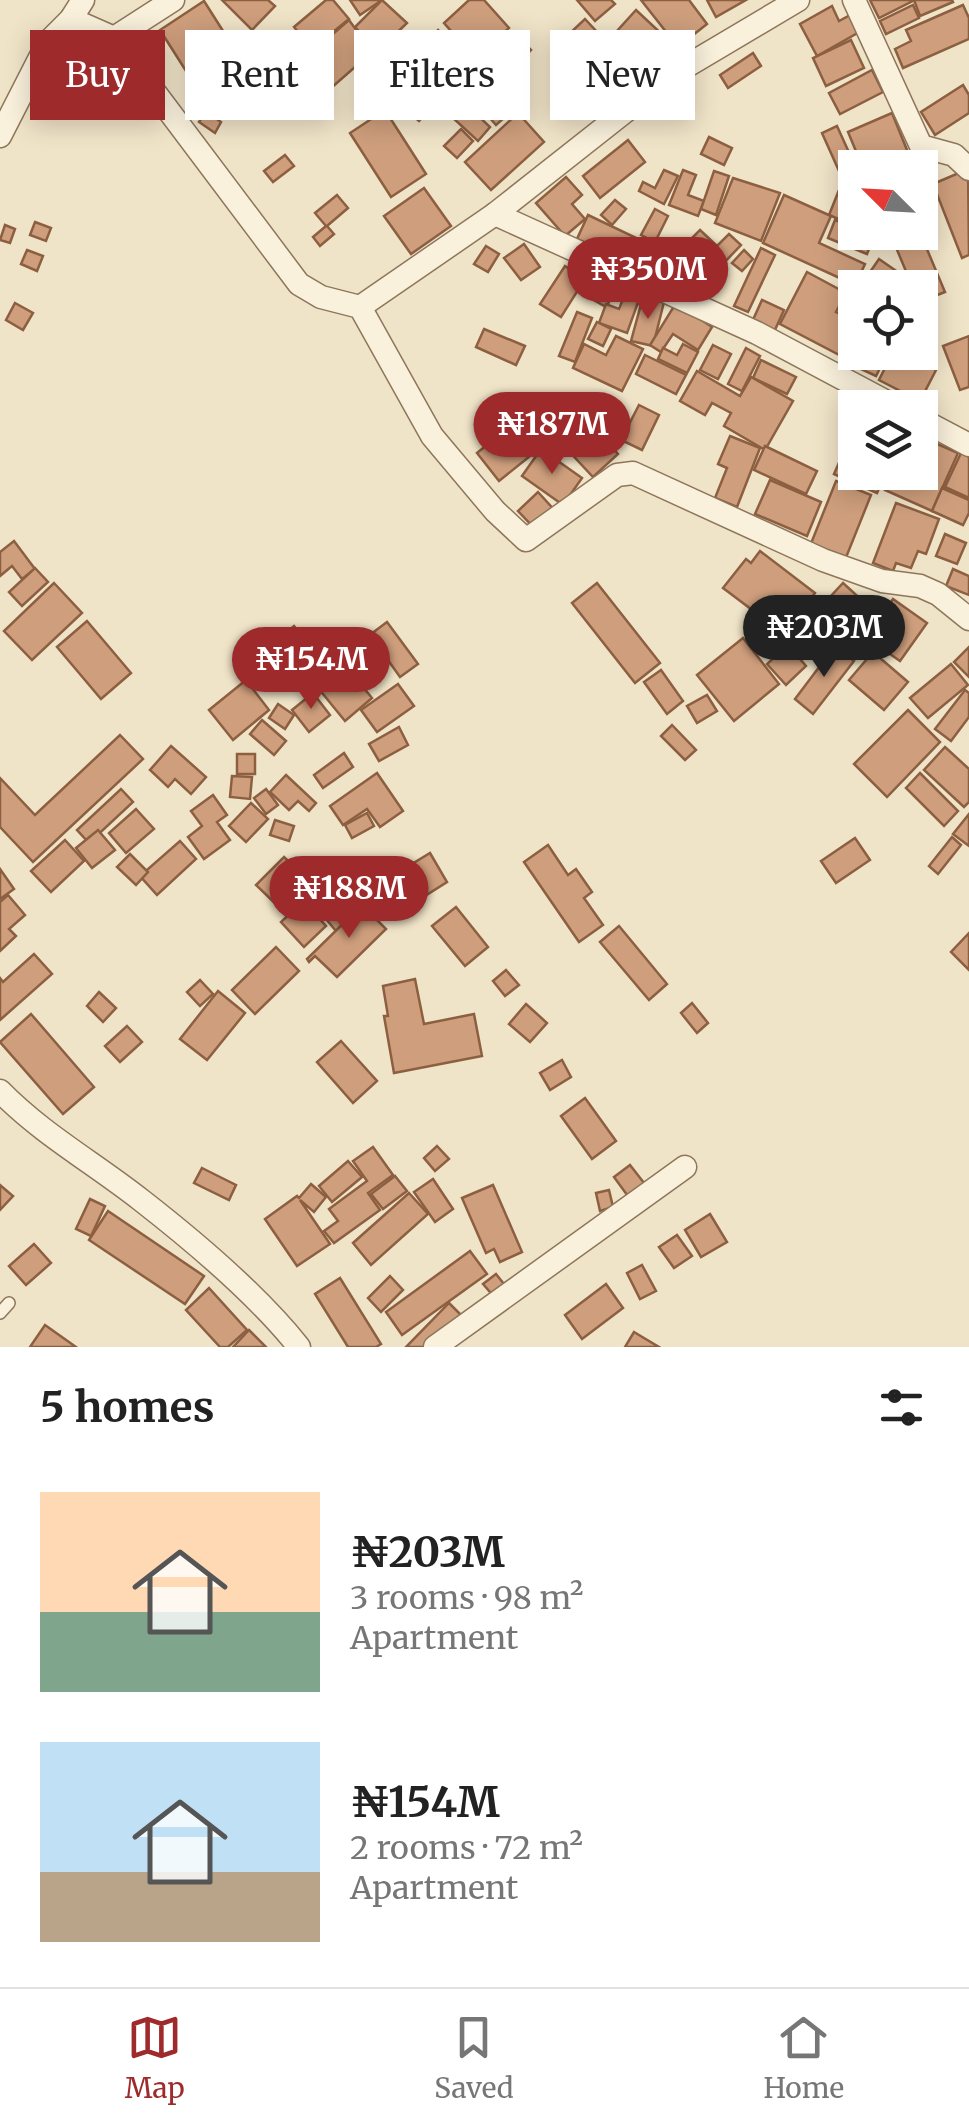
<!DOCTYPE html>
<html lang="en">
<head>
<meta charset="utf-8">
<style>
  body { margin:0; font-family:Merriweather,serif; background:#f6f6f6; color:#222; height:100vh; display:flex; flex-direction:column; font-size:38px; white-space:nowrap }
  * { box-sizing:border-box; margin:0 }
  p { font-size:32px; color:#767676 }
  .icon { flex:none; width:55px; height:55px; fill:none; stroke:currentColor; stroke-width:2; stroke-linecap:round; stroke-linejoin:round }
  .map { position:relative; height:1347px; overflow:hidden }
  .details { display:flex; flex-direction:column; background:#fff; flex:1 }
  .details>* { flex:none }
  .guide { position:absolute; left:30px; top:30px; width:910px; height:90px; display:flex; gap:20px }
  .needle { width:65px; rotate:294deg }
  .tools { position:absolute; left:838px; top:150px; display:grid; gap:20px }
  .tools a { display:grid; place-items:center; width:100px; height:100px; border-radius:0px; background:#fff; box-shadow:0 5px 25px #0003; font-size:50px }
  .price { position:absolute; translate:-50% -85px; padding:0 22px; border-radius:35px; background:#9e2a2b; color:#fff; font-size:32px; line-height:65px; filter:drop-shadow(0 2px 5px #0008) }
  .price::after { content:''; position:absolute; left:50%; top:60px; width:30px; height:22px; margin-left:-15px; background:inherit; clip-path:polygon(0 0,100% 0,50% 100%) }
  .price.current { background:#222; color:#fff }
  ul { padding:0; list-style:none }
  li { display:flex; align-items:center; gap:30px; height:250px; padding:0 40px }
  li span { display:grid; place-items:center; flex:none; width:280px; height:200px; border-radius:0px; color:#555 }
  li>.icon { margin-inline-start:auto }
  span .icon { width:120px; height:120px; fill:#fffc; stroke-width:1 }
  li b { font-size:42px }
  h2 { display:flex; justify-content:space-between; align-items:center; height:120px; padding:0 40px; font-size:42px }
  .tag { padding:0 35px; border-radius:0px; background:#fff; box-shadow:0 5px 25px #0003; font-size:35px; line-height:90px }
  .tag.current { background:#9e2a2b; color:#fff }
  .tabs { display:flex; justify-content:space-around; align-items:center; height:140px; border-top:2px solid #e0e0e0; background:#fff; font-size:28px; color:#767676 }
  .tabs a { display:grid; justify-items:center; gap:5px }
  .tabs .current { color:#9e2a2b }
  .map>svg:first-child { display:block }
  .building { fill:#cf9f7d; stroke:#8d5f41; stroke-width:2.5 }
  .lines { fill:none; stroke-linecap:round; stroke-linejoin:round }
  .service-casing { stroke:#8d765c; stroke-width:14 }
  .minor-casing { stroke:#8d765c; stroke-width:25 }
  .service { stroke:#faf1dc; stroke-width:11 }
  .minor { stroke:#faf1dc; stroke-width:22 }
</style>
</head>
<body>
<div class="map">
<svg width="969" height="1347" viewBox="0 0 969 1347">
  <rect width="100%" height="100%" fill="#f0e4c8"/>
  <!-- building -->
  <g class="building">
    <path d="M222,0H268L275,6L252,30Z"/>
    <path d="M326,0H333L349,19L312,49L294,27Z"/>
    <path d="M350,0H382L360,15Z"/>
    <path d="M382,0L407,23L378,51L355,27Z"/>
    <path d="M469,0H484L509,28L475,58L444,23Z"/>
    <path d="M577,0H611L615,4L595,21Z"/>
    <path d="M641,0H689L707,24L678,47Z"/>
    <path d="M707,0H746L716,17Z"/>
    <path d="M870,0H912L913,1L879,18Z"/>
    <path d="M914,0H952L953,2L920,16Z"/>
    <path d="M204,1L230,42L186,71L160,30Z"/>
    <path d="M913,5L919,18L886,34L880,21Z"/>
    <path d="M963,5L969,18V39L903,68L895,49L911,41L906,30Z"/>
    <path d="M832,6L839,21L852,14L861,31L817,56L800,24Z"/>
    <path d="M636,10L666,38L638,68L608,41Z"/>
    <path d="M585,19L612,48L584,74L574,64L570,68L553,49Z"/>
    <path d="M349,20L372,52L330,89L304,59Z"/>
    <path d="M438,30L476,66L461,82L423,46Z"/>
    <path d="M518,36L531,50L515,66L501,52Z"/>
    <path d="M851,40L864,68L826,86L813,58Z"/>
    <path d="M399,51L418,63L397,95L378,83Z"/>
    <path d="M753,53L761,66L728,88L720,75Z"/>
    <path d="M500,56L518,76L502,91L484,70Z"/>
    <path d="M301,58L322,88L288,112L267,82Z"/>
    <path d="M650,62L658,71L645,82L637,73Z"/>
    <path d="M872,70L883,92L840,114L829,93Z"/>
    <path d="M488,78L514,109L496,125L469,94Z"/>
    <path d="M417,80L438,99L419,121L397,102Z"/>
    <path d="M963,85L969,95V113L935,135L921,112Z"/>
    <path d="M460,86L479,104L473,111L490,127L478,141L441,107Z"/>
    <path d="M253,88L273,104L262,118L242,101Z"/>
    <path d="M385,110L426,174L391,197L350,133Z"/>
    <path d="M206,111L221,122L215,133L199,122Z"/>
    <path d="M518,113L544,142L491,190L465,162Z"/>
    <path d="M892,113L909,155L890,164L892,168H863L848,132Z"/>
    <path d="M837,126L856,168L855,175L843,180L822,133Z"/>
    <path d="M461,129L473,141L457,158L444,146Z"/>
    <path d="M709,137L732,148L724,165L701,154Z"/>
    <path d="M628,140L645,162L600,198L583,176Z"/>
    <path d="M285,155L294,166L273,182L264,171Z"/>
    <path d="M968,169L969,255L962,258L933,184Z"/>
    <path d="M664,170L678,176L664,204L639,191L643,182L655,188Z"/>
    <path d="M683,170L696,175L688,195L704,201L698,216L669,205Z"/>
    <path d="M714,171L729,176L716,215L701,209Z"/>
    <path d="M566,177L582,195L572,204L585,219L565,236L536,203Z"/>
    <path d="M733,178L780,193L761,241L715,223Z"/>
    <path d="M841,185L855,191V226L829,215Z"/>
    <path d="M424,188L451,226L411,254L384,216Z"/>
    <path d="M337,195L348,208L327,226L334,234L320,246L313,237L326,226L315,213Z"/>
    <path d="M784,195L831,216L819,243L865,264L855,285L763,243Z"/>
    <path d="M615,200L626,209L612,225L601,215Z"/>
    <path d="M655,209L668,216L655,242L641,235Z"/>
    <path d="M588,215L672,255L661,279L577,239Z"/>
    <path d="M835,220L855,228V232L874,236L867,254L828,238Z"/>
    <path d="M35,222L51,228L46,241L30,235Z"/>
    <path d="M5,225L15,229L10,243L0,240Z"/>
    <path d="M700,230L717,246L729,234L741,245L719,268L690,240Z"/>
    <path d="M921,235L945,292L920,302V288H913L895,245Z"/>
    <path d="M524,244L540,267L521,280L504,258Z"/>
    <path d="M486,246L499,254L488,272L474,264Z"/>
    <path d="M761,248L775,255L748,312L734,306Z"/>
    <path d="M27,250L43,256L37,271L21,264Z"/>
    <path d="M744,250L753,259L742,271L732,263Z"/>
    <path d="M686,254L704,262L695,284L677,276Z"/>
    <path d="M879,259L915,284L912,288H859Z"/>
    <path d="M565,266L585,279L561,317L540,304Z"/>
    <path d="M600,270L621,282L606,307L585,295Z"/>
    <path d="M807,272L846,293L836,312L855,322V348L849,360L780,324Z"/>
    <path d="M627,289L641,294L627,333L599,323L606,304L619,309Z"/>
    <path d="M643,297L664,302L653,346L631,341Z"/>
    <path d="M762,300L784,310L774,332L752,322Z"/>
    <path d="M15,303L33,313L23,330L6,320Z"/>
    <path d="M676,303L712,327L698,350L673,334L661,352L650,345Z"/>
    <path d="M577,312L592,318L575,362L559,356Z"/>
    <path d="M597,322L611,329L603,346L588,339Z"/>
    <path d="M484,329L525,346L516,365L476,347Z"/>
    <path d="M616,336L643,349L622,391L573,368L584,344L606,355Z"/>
    <path d="M969,336V387L960,390L943,346Z"/>
    <path d="M683,344L698,352L687,373L658,359L663,348L677,355Z"/>
    <path d="M713,345L731,354L718,379L700,370Z"/>
    <path d="M746,348L760,356L742,391L728,384Z"/>
    <path d="M855,349V352L866,354L888,352L876,376L848,363Z"/>
    <path d="M893,352H902L936,370L920,401L879,380Z"/>
    <path d="M645,355L686,375L676,394L636,374Z"/>
    <path d="M761,360L796,377L787,394L753,378Z"/>
    <path d="M697,371L740,396L751,377L793,401L765,450L724,426L731,413L712,403L705,415L680,401Z"/>
    <path d="M639,405L659,415L642,450L621,440Z"/>
    <path d="M519,406L551,425L543,439L511,421Z"/>
    <path d="M576,409L618,454L593,477L551,432Z"/>
    <path d="M513,424L535,452L499,481L477,453Z"/>
    <path d="M855,426V472H886L877,493L834,474Z"/>
    <path d="M730,436L760,448L737,507L715,498L727,468L718,464Z"/>
    <path d="M928,440L958,453L932,511L885,490L892,472H920V458Z"/>
    <path d="M765,446L817,471L806,494L754,470Z"/>
    <path d="M541,449L582,478L563,505L522,476Z"/>
    <path d="M961,453L969,457V498L945,487Z"/>
    <path d="M770,480L821,502L807,536L755,514Z"/>
    <path d="M836,481L871,495L845,560L810,546Z"/>
    <path d="M942,488L969,500V513L963,525L932,511Z"/>
    <path d="M538,492L558,514L538,532L518,511Z"/>
    <path d="M896,503L939,519L926,554L918,551L911,568L896,563L893,571L873,563Z"/>
    <path d="M945,534L966,543L957,564L936,556Z"/>
    <path d="M14,541L35,569L22,579L12,566L0,576V552Z"/>
    <path d="M760,551L815,593L784,634L723,588L746,559L751,563Z"/>
    <path d="M35,568L48,582L22,606L9,592Z"/>
    <path d="M953,569L969,576V595L946,586Z"/>
    <path d="M54,583L82,613L32,660L4,631Z"/>
    <path d="M597,583L660,663L635,683L572,603Z"/>
    <path d="M843,583L864,602L839,629L818,610Z"/>
    <path d="M893,599L927,623L900,661L867,638Z"/>
    <path d="M809,616L833,632L814,658L791,642Z"/>
    <path d="M87,621L131,673L101,699L57,647Z"/>
    <path d="M387,622L418,664L400,677L383,653L357,673L343,655Z"/>
    <path d="M294,626L318,655L286,682L262,654Z"/>
    <path d="M743,638L779,684L734,721L697,675Z"/>
    <path d="M788,645L806,666L786,685L767,664Z"/>
    <path d="M835,646L854,661L813,714L795,699Z"/>
    <path d="M969,647V677L954,662Z"/>
    <path d="M873,652L908,682L884,710L849,680Z"/>
    <path d="M342,661L372,698L345,721L314,683Z"/>
    <path d="M951,664L968,685L928,718L910,698Z"/>
    <path d="M661,670L683,701L667,714L644,682Z"/>
    <path d="M246,680L269,710L233,740L209,710Z"/>
    <path d="M398,684L414,706L377,732L361,710Z"/>
    <path d="M965,690L969,693V717L951,741L935,729Z"/>
    <path d="M313,693L330,715L309,732L292,710Z"/>
    <path d="M707,695L717,711L697,723L687,706Z"/>
    <path d="M278,704L294,715L285,729L269,718Z"/>
    <path d="M908,710L940,742L887,797L854,764Z"/>
    <path d="M262,720L286,741L274,755L250,734Z"/>
    <path d="M672,725L696,750L685,760L661,736Z"/>
    <path d="M399,727L408,745L379,761L369,744Z"/>
    <path d="M120,735L143,759L33,862L0,827V778L35,815Z"/>
    <path d="M171,746L206,777L191,794L175,779L168,787L150,770Z"/>
    <path d="M945,747L969,769V802L964,807L924,770Z"/>
    <path d="M344,753L353,767L323,788L314,775Z"/>
    <rect x="237" y="754" width="18" height="20"/>
    <path d="M377,773L403,811L380,827L367,809L343,825L330,806Z"/>
    <path d="M920,773L958,811L944,826L906,788Z"/>
    <path d="M286,775L316,803L309,811L298,801L289,810L270,792Z"/>
    <path d="M232,776L252,777L250,799L230,797Z"/>
    <path d="M121,789L133,802L89,843L77,830Z"/>
    <path d="M266,789L278,805L266,814L254,798Z"/>
    <path d="M213,795L227,815L217,822L230,840L204,859L188,837L202,826L191,811Z"/>
    <path d="M251,803L268,819L246,842L229,826Z"/>
    <path d="M136,809L154,829L126,853L109,833Z"/>
    <path d="M367,813L374,826L352,838L345,825Z"/>
    <path d="M969,814V846L953,834Z"/>
    <path d="M275,820L294,826L289,841L270,835Z"/>
    <path d="M98,830L115,850L92,868L76,848Z"/>
    <path d="M952,837L961,845L938,874L929,866Z"/>
    <path d="M855,838L870,860L836,883L821,861Z"/>
    <path d="M65,840L84,861L51,892L31,871Z"/>
    <path d="M180,841L196,859L157,895L140,876Z"/>
    <path d="M548,845L568,875L576,869L592,892L584,898L603,925L579,942L524,862Z"/>
    <path d="M430,853L447,882L417,901L399,872Z"/>
    <path d="M130,854L148,872L136,885L117,867Z"/>
    <path d="M284,857L313,885L285,913L256,885Z"/>
    <path d="M319,858L334,867L321,888L306,878Z"/>
    <path d="M0,869L14,889L0,899Z"/>
    <path d="M348,891L363,909L336,931L321,913Z"/>
    <path d="M8,895L25,915L9,929L16,936L0,951V902Z"/>
    <path d="M303,901L326,926L304,947L281,922Z"/>
    <path d="M362,905L386,929L337,977L315,956L309,962L307,959Z"/>
    <path d="M456,907L488,947L465,966L432,926Z"/>
    <path d="M619,926L667,984L649,1000L600,942Z"/>
    <path d="M969,933V970L951,952Z"/>
    <path d="M276,947L299,971L255,1014L232,990Z"/>
    <path d="M34,954L52,974L0,1020V978L3,982Z"/>
    <path d="M506,970L519,985L505,996L493,981Z"/>
    <path d="M415,979L424,1024L474,1014L482,1056L394,1073L384,1016H388L383,986Z"/>
    <path d="M200,980L213,994L200,1006L187,992Z"/>
    <path d="M218,991L245,1013L207,1060L180,1039Z"/>
    <path d="M99,992L116,1008L103,1022L87,1006Z"/>
    <path d="M692,1003L708,1023L697,1033L681,1013Z"/>
    <path d="M526,1004L547,1023L530,1042L509,1024Z"/>
    <path d="M31,1014L94,1087L63,1114L0,1042Z"/>
    <path d="M127,1026L142,1042L120,1062L105,1046Z"/>
    <path d="M341,1041L377,1081L353,1103L317,1062Z"/>
    <path d="M562,1060L571,1077L550,1090L540,1073Z"/>
    <path d="M585,1098L616,1141L592,1159L561,1116Z"/>
    <path d="M437,1146L449,1159L435,1171L424,1158Z"/>
    <path d="M373,1147L393,1175L368,1193L380,1210L334,1243L324,1231L338,1221L329,1209L367,1181L353,1161Z"/>
    <path d="M348,1161L362,1177L332,1202L319,1186Z"/>
    <path d="M630,1165L655,1197L638,1210L614,1177Z"/>
    <path d="M202,1168L236,1185L229,1200L194,1183Z"/>
    <path d="M395,1176L407,1191L383,1209L371,1194Z"/>
    <path d="M433,1179L453,1209L435,1222L414,1192Z"/>
    <path d="M311,1184L326,1197L314,1212L300,1200L330,1244L297,1266L265,1219L297,1196L299,1198Z"/>
    <path d="M0,1185L13,1196L0,1210Z"/>
    <path d="M493,1185L522,1252L500,1262L494,1249L486,1253L462,1198Z"/>
    <path d="M609,1190L613,1207L600,1211L596,1193Z"/>
    <path d="M409,1193L428,1214L371,1265L353,1243Z"/>
    <path d="M90,1199L105,1206L91,1236L76,1229Z"/>
    <path d="M108,1211L204,1276L185,1304L89,1240Z"/>
    <path d="M710,1214L727,1242L701,1257L685,1230Z"/>
    <path d="M677,1235L692,1256L674,1268L659,1247Z"/>
    <path d="M34,1244L51,1263L26,1285L9,1266Z"/>
    <path d="M470,1251L487,1274L402,1335L386,1312Z"/>
    <path d="M642,1265L656,1291L640,1299L627,1273Z"/>
    <path d="M496,1274L508,1289L496,1299L483,1284Z"/>
    <path d="M390,1276L403,1290L381,1312L368,1298Z"/>
    <path d="M340,1278L381,1344L376,1347H348L315,1294Z"/>
    <path d="M606,1284L623,1308L582,1339L565,1315Z"/>
    <path d="M209,1288L247,1330L228,1347H220L186,1310Z"/>
    <path d="M449,1303L466,1320L438,1347H406Z"/>
    <path d="M45,1325L76,1347H30Z"/>
    <path d="M249,1330L266,1347H233Z"/>
    <path d="M634,1332L659,1347H625Z"/>
  </g>
  <g class="lines">
    <defs>
      <path id="service" d="M0,1313L9,1303"/>
      <g id="minor">
        <path d="M854,0L921,146L954,155L969,169"/>
        <path d="M71,19L114,38L173,0"/>
        <path d="M114,38L299,284L321,297L360,307L432,436L495,511L526,540L617,475L633,473L823,560L882,581L920,586L938,594L969,619"/>
        <path d="M0,136L48,42L71,19L83,0"/>
        <path d="M495,214L757,333L898,408"/>
        <path d="M360,307L495,214L670,76L798,0"/>
        <path d="M920,419L969,445"/>
        <path d="M0,1091C42,1134 94,1163 141,1200C195,1242 256,1293 299,1347"/>
        <path d="M435,1347L685,1167"/>
      </g>
    </defs>
    <!-- service casing -->
    <use href="#service" class="service-casing"/>
    <!-- minor casing -->
    <use href="#minor" class="minor-casing"/>
    <!-- service -->
    <use href="#service" class="service"/>
    <!-- minor -->
    <use href="#minor" class="minor"/>
  </g>
</svg>
<div class="tools">
<a><svg class="needle" viewBox="-14 -14 28 28"><path d="M0-13l5 13h-10z" fill="#e53935"/><path d="M0 13l5-13h-10z" fill="#767676"/></svg></a>
<a><svg class="icon" aria-label="locate" viewBox="0 0 24 24"><circle cx="12" cy="12" r="6"/><path d="M12 2v4M12 18v4M2 12h4M18 12h4"/></svg></a>
<a><svg class="icon" aria-label="layers" viewBox="0 0 24 24"><path d="M12 4l9 5-9 5-9-5zM3 14l9 5 9-5"/></svg></a>
</div>
<b class="price" style="left:648px;top:322px">₦350M</b>
<b class="price" style="left:552px;top:477px">₦187M</b>
<b class="price current" style="left:824px;top:680px">₦203M</b>
<b class="price" style="left:311px;top:712px">₦154M</b>
<b class="price" style="left:349px;top:941px">₦188M</b>
<div class="guide">
<a class="tag current">Buy</a>
<a class="tag">Rent</a>
<a class="tag">Filters</a>
<a class="tag">New</a>
</div>
</div>
<section class="details">
<h2>5 homes<svg class="icon" aria-label="filters" viewBox="0 0 24 24"><path d="M4 7h16M4 17h16"/><circle cx="9" cy="7" r="2"/><circle cx="15" cy="17" r="2"/></svg></h2>
<ul>
<li><span style="background:linear-gradient(#ffd9b3 60%,#7fa58c 0)"><svg class="icon" aria-label="home" viewBox="0 0 24 24"><path d="M3 11l9-7 9 7M6 9v11h12V9"/></svg></span><div><b>₦203M</b><p>3 rooms · 98 m²</p><p>Apartment</p></div></li>
<li><span style="background:linear-gradient(#bfe0f5 65%,#b9a48a 0)"><svg class="icon" aria-label="home" viewBox="0 0 24 24"><path d="M3 11l9-7 9 7M6 9v11h12V9"/></svg></span><div><b>₦154M</b><p>2 rooms · 72 m²</p><p>Apartment</p></div></li>
</ul>
</section>
<nav class="tabs">
<a class="current"><svg class="icon" aria-label="map" viewBox="0 0 24 24"><path d="M3 6l6-2 6 2 6-2v14l-6 2-6-2-6 2zM9 4v14M15 6v14"/></svg>Map</a>
<a><svg class="icon" aria-label="saved" viewBox="0 0 24 24"><path d="M7 4h10v16l-5-4-5 4z"/></svg>Saved</a>
<a><svg class="icon" aria-label="home" viewBox="0 0 24 24"><path d="M3 11l9-7 9 7M6 9v11h12V9"/></svg>Home</a>
</nav>
</body>
</html>
